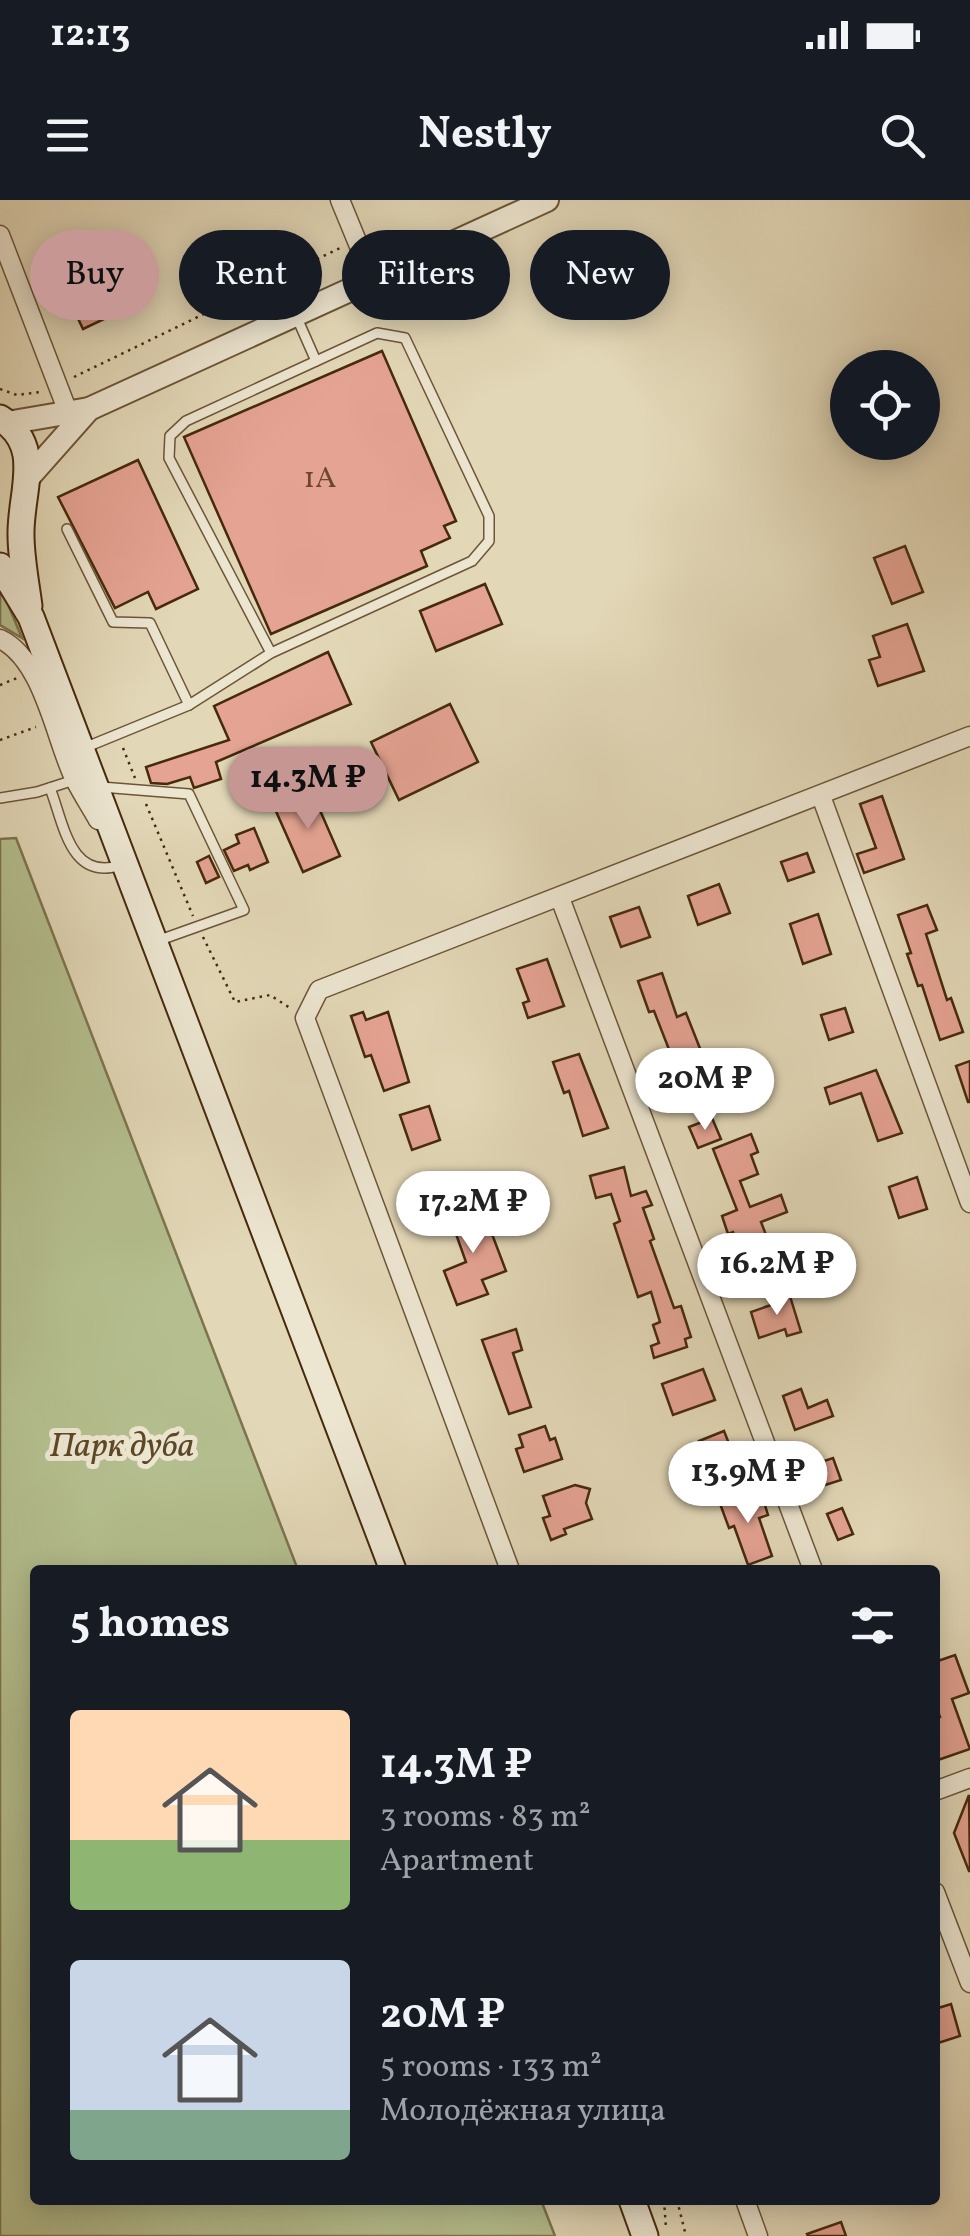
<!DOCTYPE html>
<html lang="en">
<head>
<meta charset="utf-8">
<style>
  body { margin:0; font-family:Vollkorn,serif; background:#20242c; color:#f1f3f6; height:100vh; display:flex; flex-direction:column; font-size:38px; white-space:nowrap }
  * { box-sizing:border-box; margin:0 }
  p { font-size:32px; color:#9ea1a6 }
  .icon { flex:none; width:55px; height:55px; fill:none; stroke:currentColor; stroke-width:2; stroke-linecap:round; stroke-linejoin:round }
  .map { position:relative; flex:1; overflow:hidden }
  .panel { position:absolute; left:30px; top:1365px; width:910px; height:640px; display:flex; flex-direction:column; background:#171b24; border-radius:10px; box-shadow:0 5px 25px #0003 }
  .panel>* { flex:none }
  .top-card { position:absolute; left:30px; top:30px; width:910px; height:90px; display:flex; gap:20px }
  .controls { position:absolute; left:830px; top:150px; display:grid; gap:20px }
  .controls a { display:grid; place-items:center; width:110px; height:110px; border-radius:50%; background:#171b24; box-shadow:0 5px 25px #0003; font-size:50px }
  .price { position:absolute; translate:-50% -85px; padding:0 22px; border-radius:35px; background:#fff; color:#222; font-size:32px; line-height:65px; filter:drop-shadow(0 2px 5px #0008) }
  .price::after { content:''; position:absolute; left:50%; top:60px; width:30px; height:22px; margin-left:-15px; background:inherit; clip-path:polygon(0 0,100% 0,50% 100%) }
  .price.on { background:#c59692; color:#111 }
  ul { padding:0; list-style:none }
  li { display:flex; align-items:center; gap:30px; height:250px; padding:0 40px }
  li span { display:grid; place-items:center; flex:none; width:280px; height:200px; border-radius:10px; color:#555 }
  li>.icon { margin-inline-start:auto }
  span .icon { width:120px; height:120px; fill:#fffc; stroke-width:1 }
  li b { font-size:42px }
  h2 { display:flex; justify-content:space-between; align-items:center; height:120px; padding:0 40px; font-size:42px }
  .tag { padding:0 35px; border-radius:45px; background:#171b24; box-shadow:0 5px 25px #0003; font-size:35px; line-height:90px }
  .tag.on { background:#c59692; color:#111 }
  .status { display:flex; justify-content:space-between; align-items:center; height:70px; padding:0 50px; background:#171b24; direction:ltr }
  .status svg { height:28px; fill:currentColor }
  header { display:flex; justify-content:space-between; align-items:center; height:130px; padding:0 40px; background:#171b24; font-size:45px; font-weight:700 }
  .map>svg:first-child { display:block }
  .green { fill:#b4be8e; stroke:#7d744d; stroke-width:2.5 }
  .building { fill:#e5a393; stroke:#462a0c; stroke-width:2.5 }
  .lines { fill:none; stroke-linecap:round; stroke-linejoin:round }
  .service-casing { stroke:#6d5537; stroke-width:12 }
  .minor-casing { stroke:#6d5537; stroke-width:21 }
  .tertiary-casing { stroke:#6d5537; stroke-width:26 }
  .secondary-casing { stroke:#462a0c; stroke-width:29 }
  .path { stroke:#462a0c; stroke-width:2.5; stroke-dasharray:2.5 5; stroke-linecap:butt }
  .service { stroke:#ece5d0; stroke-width:9 }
  .minor { stroke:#ece5d0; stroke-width:18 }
  .tertiary { stroke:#ece5d0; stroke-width:22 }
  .secondary { stroke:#ece5d0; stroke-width:25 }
  .labels { text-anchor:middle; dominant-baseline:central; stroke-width:10; stroke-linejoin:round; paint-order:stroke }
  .number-label { font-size:30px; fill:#6e482e }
  .park-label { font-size:35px; font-style:italic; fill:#5c4826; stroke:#ece5d0 }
</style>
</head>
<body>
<div class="status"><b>12:13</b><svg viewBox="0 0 49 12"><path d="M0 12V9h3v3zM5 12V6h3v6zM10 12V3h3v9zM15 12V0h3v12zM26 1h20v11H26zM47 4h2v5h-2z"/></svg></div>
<header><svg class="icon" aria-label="menu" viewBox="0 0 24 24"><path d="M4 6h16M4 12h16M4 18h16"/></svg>Nestly<svg class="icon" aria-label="search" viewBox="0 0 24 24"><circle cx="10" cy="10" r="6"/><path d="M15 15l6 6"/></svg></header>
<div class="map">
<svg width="970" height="2036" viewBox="0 0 970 2036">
  <rect width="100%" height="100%" fill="#e2d7b7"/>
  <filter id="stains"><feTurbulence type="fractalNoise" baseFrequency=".002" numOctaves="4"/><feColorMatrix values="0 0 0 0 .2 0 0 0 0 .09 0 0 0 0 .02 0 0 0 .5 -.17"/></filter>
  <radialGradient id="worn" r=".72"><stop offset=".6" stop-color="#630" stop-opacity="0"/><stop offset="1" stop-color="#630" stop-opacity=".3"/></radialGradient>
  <!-- green -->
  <g class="green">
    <path d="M0,385L22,438L0,425Z"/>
    <path d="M16,638L298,1370H35V2000H541L555,2036H0V639Z"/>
  </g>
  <!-- building -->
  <g class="building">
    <path d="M117,51L140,102L83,129L59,78Z"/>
    <path d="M382,151L456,321L444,326L450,338L421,351L427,366L271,434L184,237Z"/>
    <path d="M138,260L198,389L156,409L148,392L115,408L58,297Z"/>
    <path d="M905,346L923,392L892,404L874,358Z"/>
    <path d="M485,384L502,424L436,451L420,411Z"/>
    <path d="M907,424L924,471L878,486L869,460L880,457L873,436Z"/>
    <path d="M328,452L351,504L216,562L221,579L194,588L190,577L167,584L151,583L146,567L229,540L214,506Z"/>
    <path d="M450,504L478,562L399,600L371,542Z"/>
    <path d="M312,592L340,656L303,672L275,609Z"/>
    <path d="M882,596L904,659L864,673L857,654L876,648L860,604Z"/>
    <path d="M254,628L268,662L250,670L248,665L234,671L224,650L239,643L236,635Z"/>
    <path d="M807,653L814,672L788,681L781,662Z"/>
    <path d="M209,656L219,677L206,683L197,662Z"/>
    <path d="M719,684L730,713L698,725L688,696Z"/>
    <path d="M927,705L937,730L926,734L947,800L951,798L963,832L940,840L922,785L918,786L907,754L911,753L898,715Z"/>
    <path d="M639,707L650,737L621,747L610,717Z"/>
    <path d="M818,714L831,754L803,764L790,724Z"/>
    <path d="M547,759L564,806L528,818L523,803L529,801L517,769Z"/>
    <path d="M662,773L677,817L686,813L701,851L694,853L708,893L683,902L674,877L679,875L654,811L649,812L638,781Z"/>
    <path d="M845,808L853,832L829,840L821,815Z"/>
    <path d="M363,812L366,820L388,812L409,882L384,891L371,855L365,857L351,816Z"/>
    <path d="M579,854L608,928L583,936L569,891L564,893L553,862Z"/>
    <path d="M970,861V902H968L956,866Z"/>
    <path d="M876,870L902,933L878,941L861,893L830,904L825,888Z"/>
    <path d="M429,906L440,940L412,950L400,915Z"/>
    <path d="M712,918L721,939L698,948L689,927Z"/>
    <path d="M751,934L758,952L751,955L758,974L740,981L750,1007L781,995L787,1012L761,1022L778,1066L751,1076L733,1032L728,1034L722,1016L737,1010L713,949Z"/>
    <path d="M624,967L631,996L646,991L652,1005L643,1008L654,1039L650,1041L674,1108L681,1106L691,1137L685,1139L687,1147L654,1158L651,1146L659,1143L653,1125L660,1122L651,1092L638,1097L614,1024L620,1021L611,994L596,998L590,976Z"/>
    <path d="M917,977L927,1009L899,1018L889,987Z"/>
    <path d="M481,1005L506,1071L482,1080L488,1094L457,1105L444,1071L466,1062L455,1031L449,1033L446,1020Z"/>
    <path d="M789,1093L801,1132L787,1136L785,1129L759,1138L751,1112L774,1104L772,1099Z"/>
    <path d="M516,1129L522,1150L513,1153L531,1207L509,1214L482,1140Z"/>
    <path d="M703,1169L715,1200L673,1215L662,1184Z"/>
    <path d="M801,1189L808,1208L827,1200L833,1216L795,1230L783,1196Z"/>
    <path d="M545,1226L550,1240L555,1238L562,1259L524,1272L516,1249L523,1247L519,1235Z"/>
    <path d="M724,1231L735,1259L710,1269L699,1241Z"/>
    <path d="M833,1258L841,1280L816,1288L809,1266Z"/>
    <path d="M575,1285L590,1289L586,1303L592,1319L564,1329L566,1334L551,1340L543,1318L550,1316L543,1296Z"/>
    <path d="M744,1292L748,1304L763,1299L768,1315L759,1318L772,1356L748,1365L734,1326L729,1328L719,1301Z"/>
    <path d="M842,1308L853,1334L838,1340L827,1314Z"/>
    <path d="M955,1455L969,1493L952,1499L970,1549L938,1560L935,1519L940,1517L935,1503V1462Z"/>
    <path d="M969,1595L970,1671H969L954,1633Z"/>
    <path d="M951,1804L960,1836L935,1844V1809Z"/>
    <path d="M841,2022L846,2036H808L807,2034Z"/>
  </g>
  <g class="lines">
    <defs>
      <g id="service">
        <path d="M297,118L316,161"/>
        <path d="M67,329L113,422L150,423L189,505"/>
        <path d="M84,548L189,505L271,453L472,361L489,341V316L405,138L377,133L186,221L170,236L169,258L271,453"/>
        <path d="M101,587L189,594L244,710L157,741"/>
        <path d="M50,588C64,624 70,682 121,665"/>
        <path d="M0,598L37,592L74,580"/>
      </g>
      <g id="minor">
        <path d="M340,0L373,80"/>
        <path d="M0,35L68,212"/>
        <path d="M0,439C43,459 55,538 74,578C81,592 90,606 98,620"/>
        <path d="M821,596L970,1003"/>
        <path d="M560,698L813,1370"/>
        <path d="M510,1370L305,818L319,790L970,536"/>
        <path d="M935,1591L970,1578"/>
        <path d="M935,1692L970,1783"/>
        <path d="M745,2000L758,2036"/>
      </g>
      <g id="tertiary">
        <path d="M7,223L89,209L547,0"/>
        <path d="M27,279L89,209"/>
      </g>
      <g id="secondary">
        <path d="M0,218C45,246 20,292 21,335C21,358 26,383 29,406"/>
        <path d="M0,366L31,417L393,1370"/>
        <path d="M632,2000L645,2036"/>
      </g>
    </defs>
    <!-- service casing -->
    <use href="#service" class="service-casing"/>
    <!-- minor casing -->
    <use href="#minor" class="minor-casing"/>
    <!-- tertiary casing -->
    <use href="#tertiary" class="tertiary-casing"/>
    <!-- secondary casing -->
    <use href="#secondary" class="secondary-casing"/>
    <!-- path -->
    <g class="path">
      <path d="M74,177L342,47"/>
      <path d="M0,189L17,195L40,192"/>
      <path d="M0,485L17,478"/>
      <path d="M0,540L36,527"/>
      <path d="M123,548L135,578"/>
      <path d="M146,604L193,716"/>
      <path d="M203,737L235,802L270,795L290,808"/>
      <path d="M664,2000L666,2028"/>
      <path d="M677,2000L686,2036"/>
      <path d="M707,2000L730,2003"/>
    </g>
    <!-- service -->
    <use href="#service" class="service"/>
    <!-- minor -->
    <use href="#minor" class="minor"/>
    <!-- tertiary -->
    <use href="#tertiary" class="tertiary"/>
    <!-- secondary -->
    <use href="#secondary" class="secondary"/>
  </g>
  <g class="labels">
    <!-- number labels -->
    <g class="number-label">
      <text x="320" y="279">1А</text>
    </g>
    <!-- park labels -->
    <g class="park-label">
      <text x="122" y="1247">Парк дуба</text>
    </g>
  </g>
  <rect width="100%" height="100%" filter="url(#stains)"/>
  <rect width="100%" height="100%" fill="url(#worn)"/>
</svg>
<div class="controls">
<a><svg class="icon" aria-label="locate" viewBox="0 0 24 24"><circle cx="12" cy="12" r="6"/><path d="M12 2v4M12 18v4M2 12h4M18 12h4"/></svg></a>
</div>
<b class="price on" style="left:308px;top:632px">14.3M ₽</b>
<b class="price" style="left:705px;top:933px">20M ₽</b>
<b class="price" style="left:473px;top:1056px">17.2M ₽</b>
<b class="price" style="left:777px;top:1118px">16.2M ₽</b>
<b class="price" style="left:748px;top:1326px">13.9M ₽</b>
<div class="top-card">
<a class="tag on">Buy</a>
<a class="tag">Rent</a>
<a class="tag">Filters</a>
<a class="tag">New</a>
</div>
<section class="panel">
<h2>5 homes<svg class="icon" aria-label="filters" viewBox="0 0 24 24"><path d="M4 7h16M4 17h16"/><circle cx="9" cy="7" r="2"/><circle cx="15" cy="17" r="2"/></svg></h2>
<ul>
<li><span style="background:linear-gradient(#ffd9b3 65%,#8fb573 0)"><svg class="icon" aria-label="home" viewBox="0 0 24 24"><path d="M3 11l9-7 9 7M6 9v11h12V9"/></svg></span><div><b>14.3M ₽</b><p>3 rooms · 83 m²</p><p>Apartment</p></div></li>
<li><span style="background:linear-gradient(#c9d6e8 75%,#7fa58c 0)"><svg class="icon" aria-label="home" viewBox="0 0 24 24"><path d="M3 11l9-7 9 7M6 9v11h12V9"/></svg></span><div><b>20M ₽</b><p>5 rooms · 133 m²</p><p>Молодёжная улица</p></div></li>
</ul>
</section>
</div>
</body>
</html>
